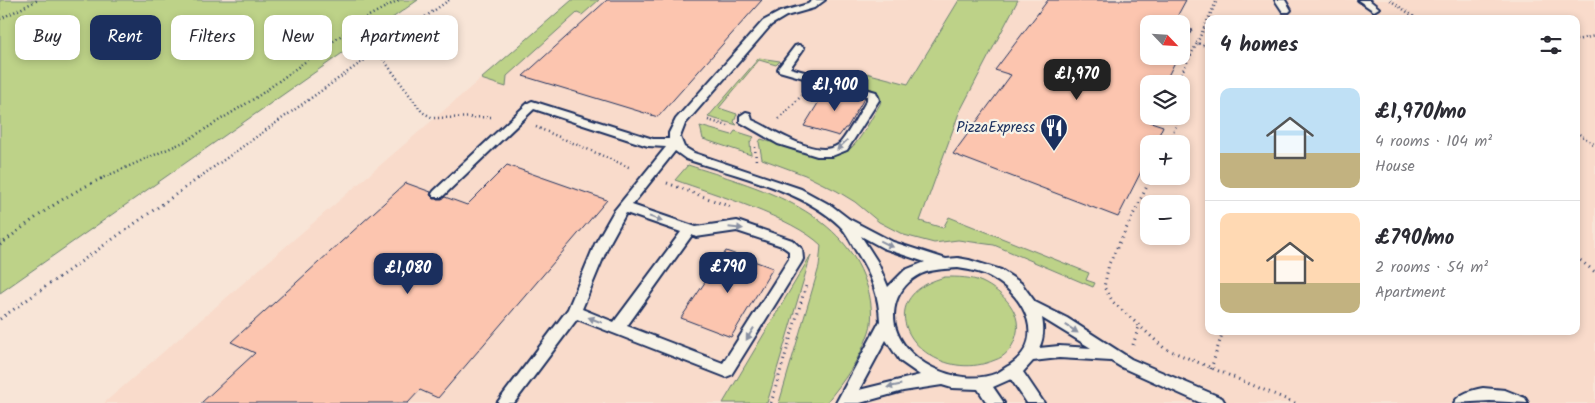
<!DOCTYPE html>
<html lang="en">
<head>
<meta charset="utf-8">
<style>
  body { margin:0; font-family:Kalam,sans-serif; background:#f7f7f7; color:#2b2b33; height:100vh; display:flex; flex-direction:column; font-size:19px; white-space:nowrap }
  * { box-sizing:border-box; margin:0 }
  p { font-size:16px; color:#7c7c81 }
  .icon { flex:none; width:28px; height:28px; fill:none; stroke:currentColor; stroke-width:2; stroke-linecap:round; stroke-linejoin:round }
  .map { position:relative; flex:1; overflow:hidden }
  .drawer { position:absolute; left:1205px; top:15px; width:375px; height:320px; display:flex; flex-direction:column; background:#fff; border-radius:10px; box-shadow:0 2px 8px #0003 }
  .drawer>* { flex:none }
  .guide { position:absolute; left:15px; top:15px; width:475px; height:45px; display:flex; gap:10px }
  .needle { width:32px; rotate:115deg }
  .fabs { position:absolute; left:1140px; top:15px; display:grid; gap:10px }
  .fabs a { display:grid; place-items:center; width:50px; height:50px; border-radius:10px; background:#fff; box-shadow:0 2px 8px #0003; font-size:25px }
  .price { position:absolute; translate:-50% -42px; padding:0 11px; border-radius:10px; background:#1b2f5e; color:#fff; font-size:16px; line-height:32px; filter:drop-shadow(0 1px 2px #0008) }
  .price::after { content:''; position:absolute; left:50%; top:30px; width:15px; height:11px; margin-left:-8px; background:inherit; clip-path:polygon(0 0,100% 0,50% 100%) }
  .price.selected { background:#222; color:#fff }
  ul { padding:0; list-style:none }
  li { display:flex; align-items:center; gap:15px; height:125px; padding:0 15px }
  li+li { border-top:1px solid #e1e1e2 }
  li span { display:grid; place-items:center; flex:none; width:140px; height:100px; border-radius:10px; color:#555 }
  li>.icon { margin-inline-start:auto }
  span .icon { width:60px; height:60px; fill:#fffc; stroke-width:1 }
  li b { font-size:21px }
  h2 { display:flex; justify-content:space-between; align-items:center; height:60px; padding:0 15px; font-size:21px }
  .tag { padding:0 18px; border-radius:10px; background:#fff; box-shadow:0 2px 8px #0003; font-size:18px; line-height:45px }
  .tag.selected { background:#1b2f5e; color:#fff }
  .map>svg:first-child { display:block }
  .built { fill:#f9dbcb; fill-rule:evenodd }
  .green { fill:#bdd288; stroke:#6c8073 }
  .building { fill:#fcc5af; stroke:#1b2f5e }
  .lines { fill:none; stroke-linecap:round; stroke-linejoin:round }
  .service-casing { stroke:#1b2f5e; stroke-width:4 }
  .path-far1 { stroke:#1b2f5e; stroke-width:2.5; stroke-dasharray:1 3; stroke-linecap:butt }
  .path { stroke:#1b2f5e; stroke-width:3; stroke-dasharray:1 4.5; stroke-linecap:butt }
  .service { fill:#f7f3e8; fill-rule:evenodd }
  .oneway { fill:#8991a3 }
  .labels { text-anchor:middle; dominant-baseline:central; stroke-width:4.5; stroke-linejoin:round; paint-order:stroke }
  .poi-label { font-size:15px; fill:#1b2f5e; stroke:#f7f3e8; text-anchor:end }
</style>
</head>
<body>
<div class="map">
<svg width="1595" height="403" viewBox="0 0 1595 403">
  <rect width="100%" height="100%" fill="#f8e5d7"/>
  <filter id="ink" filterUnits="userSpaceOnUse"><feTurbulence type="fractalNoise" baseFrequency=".02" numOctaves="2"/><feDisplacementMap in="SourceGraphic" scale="10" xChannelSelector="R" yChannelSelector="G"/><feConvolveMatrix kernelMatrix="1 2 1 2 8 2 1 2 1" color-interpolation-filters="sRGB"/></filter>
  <g filter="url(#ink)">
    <!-- built -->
    <path class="built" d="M572,0H1595V403H104ZM1209,19H1576V331H1209ZM1149,24H1181V56H1149ZM1149,84H1181V116H1149ZM1149,144H1181V176H1149ZM1149,204H1181V236H1149Z"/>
    <!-- green -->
    <g class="green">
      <path d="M0,0H418L0,293Z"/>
      <path d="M572,0H599L582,15L577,13L507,76L506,87L481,79Z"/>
      <path d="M959,0H1018L959,113L920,221L943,228L949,217L1089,273L1086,280L1095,283L1093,287L994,245L958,240L934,243L904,235L879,222L855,202L837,191L805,175L762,159L759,142L761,139C785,146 828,167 850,149C861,140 872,117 880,104C883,97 877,93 872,89L813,73L815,70L859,82L866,73L908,84Z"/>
      <path d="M759,58L780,61L776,65L759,60L719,108L737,114L734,122L737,125L708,117Z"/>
      <path d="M700,126L732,135L735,131L754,137L750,142L751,155L703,139Z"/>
      <path d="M688,165C756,187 841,208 866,283C871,296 874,319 869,332C860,359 844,381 826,403H779L819,267L821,245C792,217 714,194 675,180Z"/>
      <path d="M811,255L767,403H723Z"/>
      <path d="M945,277C958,277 971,277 982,282C1003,292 1025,314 1015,339C1012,348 1005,357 995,360C926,389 859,300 945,277Z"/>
    </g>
    <!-- building -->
    <g class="building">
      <path d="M607,0H762L658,117L523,76Z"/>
      <path d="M1048,0H1186L1173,24H1149V56H1178L1164,84H1149V112L1145,120L1163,126L1155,144H1149V156L1118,217L953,154L1011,75L995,70Z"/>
      <path d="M1181,27L1192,30L1181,50Z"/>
      <path d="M828,87L865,97L847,128H845L839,136L804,126Z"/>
      <path d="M507,165L607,200L438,398L420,390L408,403H201L255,353L231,342L406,183L431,192L430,195L434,199H442L445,197L467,205Z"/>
      <path d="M726,251L773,268L731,337L681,318Z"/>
    </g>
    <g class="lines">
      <defs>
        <g id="service">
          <path d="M813,0H825L814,8L786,16L771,25L685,124L680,137L684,147L694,153L801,189L832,206L849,219L893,242L946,259L958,258L969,260L1001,270L1021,283L1035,302L1067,318L1131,359L1222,398L1225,403H1201L1121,367L1111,361L1059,358L1033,361L1023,372L1044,403H1027L1011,379L993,387L1004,403H987L978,389L952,388L942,385L903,391L860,403H836L880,321C879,296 872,276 858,254C852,245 847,232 839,225C802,190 734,175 686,159L675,151L632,205L696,227L737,221L792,240L802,249L803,259L801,263L731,375L726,377L721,375L577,319L514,403H497L568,309L595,244L614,211L666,147L648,146L534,109L442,197H434L432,194L434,191L528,103L532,101L653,139H669V133L676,119L763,21L780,12L808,4ZM626,213L681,232L614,322L582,309L609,244ZM737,231L782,246L789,251V259L723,363L627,326L692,235L696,237ZM861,236L883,248L925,262L905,270L888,287L877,261ZM958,268C970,270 983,272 994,279C1025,297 1047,340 1010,365C1006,367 1001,371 997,373C954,391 881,353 896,302C900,290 909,280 921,274C932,269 946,269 958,268ZM1042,318L1091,348L1059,346L1039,348C1044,338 1044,329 1042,318ZM886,340L900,361L920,375L859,390Z"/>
          <path d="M1275,0H1285L1291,10L1289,12H1283Z"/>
          <path d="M1358,0H1369L1379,8L1374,11Z"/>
          <path d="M799,45L804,48L790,68L876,92L879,100L847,150L832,156H817L778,144L740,122V116L746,112L750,113L752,120C772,128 816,160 838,145C845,140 861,110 867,100V96L779,71L778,69L779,67L795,46Z"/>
          <path d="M1483,388L1505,390L1525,398L1528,403L1490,401L1454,403C1459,393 1473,390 1483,388Z"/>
        </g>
      </defs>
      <!-- service casing -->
      <use href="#service" class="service-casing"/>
      <!-- path-far1 -->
      <g class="path-far1">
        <path d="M1390,0L1417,19"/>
        <path d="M0,19L38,0"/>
        <path d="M1576,40L1595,36"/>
        <path d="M1197,43L1217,0"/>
        <path d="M378,52L422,112L433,118L491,117"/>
        <path d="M1176,84L1197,43L1209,47"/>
        <path d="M1160,116L1178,122L1167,144"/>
        <path d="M779,119L805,92"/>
        <path d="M708,120L728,126"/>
        <path d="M536,127L631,168"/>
        <path d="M1576,132L1595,145"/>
        <path d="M755,147L756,161"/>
        <path d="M100,179L186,141L257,97L365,18L399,0"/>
        <path d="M197,179L449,0"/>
        <path d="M1151,179L1152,176"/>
      </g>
      <!-- path -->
      <g class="path">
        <path d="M1151,178L1109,264L1104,287L1113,302L1164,348L1295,403"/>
        <path d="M667,183L731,207"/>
        <path d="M0,245C33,219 64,195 103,178"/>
        <path d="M1576,257L1595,272"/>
        <path d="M0,319L199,178"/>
        <path d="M1133,345L1139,326"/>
        <path d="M1211,369L1223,331"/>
        <path d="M771,403L807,282"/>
      </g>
      <!-- service -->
      <use href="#service" class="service"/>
    </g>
    <!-- one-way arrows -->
    <defs><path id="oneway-solid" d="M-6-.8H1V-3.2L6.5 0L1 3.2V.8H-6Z" transform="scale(1.25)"/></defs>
    <g class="oneway">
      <use href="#oneway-solid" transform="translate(842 145) rotate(135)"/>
      <use href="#oneway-solid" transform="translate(656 219) rotate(20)"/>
      <use href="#oneway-solid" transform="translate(736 228) rotate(6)"/>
      <use href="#oneway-solid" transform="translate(887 244) rotate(26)"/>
      <use href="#oneway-solid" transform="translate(595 320) rotate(-159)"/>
      <use href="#oneway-solid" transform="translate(1072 329) rotate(33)"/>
      <use href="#oneway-solid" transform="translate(750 334) rotate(122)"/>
      <use href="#oneway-solid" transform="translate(894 386) rotate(168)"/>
    </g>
  </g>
  <!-- icons -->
  <defs>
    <symbol id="restaurant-pin" viewBox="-11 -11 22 30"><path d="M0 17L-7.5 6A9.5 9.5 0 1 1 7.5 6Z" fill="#1b2f5e" stroke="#f7f3e8"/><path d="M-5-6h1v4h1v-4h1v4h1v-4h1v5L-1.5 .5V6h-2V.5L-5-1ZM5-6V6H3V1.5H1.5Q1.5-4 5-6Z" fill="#fff"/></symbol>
  </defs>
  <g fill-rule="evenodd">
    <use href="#restaurant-pin" x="1038" y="112" width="32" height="43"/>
  </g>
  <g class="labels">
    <!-- poi labels -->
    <g class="poi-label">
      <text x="1035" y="128">PizzaExpress</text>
    </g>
  </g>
</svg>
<div class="fabs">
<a><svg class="needle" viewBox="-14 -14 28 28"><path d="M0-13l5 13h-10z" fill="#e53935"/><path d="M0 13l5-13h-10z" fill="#7c7c81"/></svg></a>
<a><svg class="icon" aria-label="layers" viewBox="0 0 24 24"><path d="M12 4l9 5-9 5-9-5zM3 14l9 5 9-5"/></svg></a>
<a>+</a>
<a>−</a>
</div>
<b class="price selected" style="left:1077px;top:101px">£1,970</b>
<b class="price" style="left:835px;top:112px">£1,900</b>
<b class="price" style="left:728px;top:294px">£790</b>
<b class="price" style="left:408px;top:295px">£1,080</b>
<div class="guide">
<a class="tag">Buy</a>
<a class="tag selected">Rent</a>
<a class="tag">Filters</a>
<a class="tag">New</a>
<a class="tag">Apartment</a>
</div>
<section class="drawer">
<h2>4 homes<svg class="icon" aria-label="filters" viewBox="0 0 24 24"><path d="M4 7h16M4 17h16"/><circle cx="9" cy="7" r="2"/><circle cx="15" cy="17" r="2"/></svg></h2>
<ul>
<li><span style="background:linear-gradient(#bfe0f5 65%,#c2b280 0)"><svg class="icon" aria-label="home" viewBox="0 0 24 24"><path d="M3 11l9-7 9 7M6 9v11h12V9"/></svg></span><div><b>£1,970/mo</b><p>4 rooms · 104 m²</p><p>House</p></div></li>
<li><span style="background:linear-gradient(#ffd9b3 70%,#c2b280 0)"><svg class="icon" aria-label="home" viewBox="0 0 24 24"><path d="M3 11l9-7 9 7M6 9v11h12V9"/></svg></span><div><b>£790/mo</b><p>2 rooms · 54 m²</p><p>Apartment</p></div></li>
</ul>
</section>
</div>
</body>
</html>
